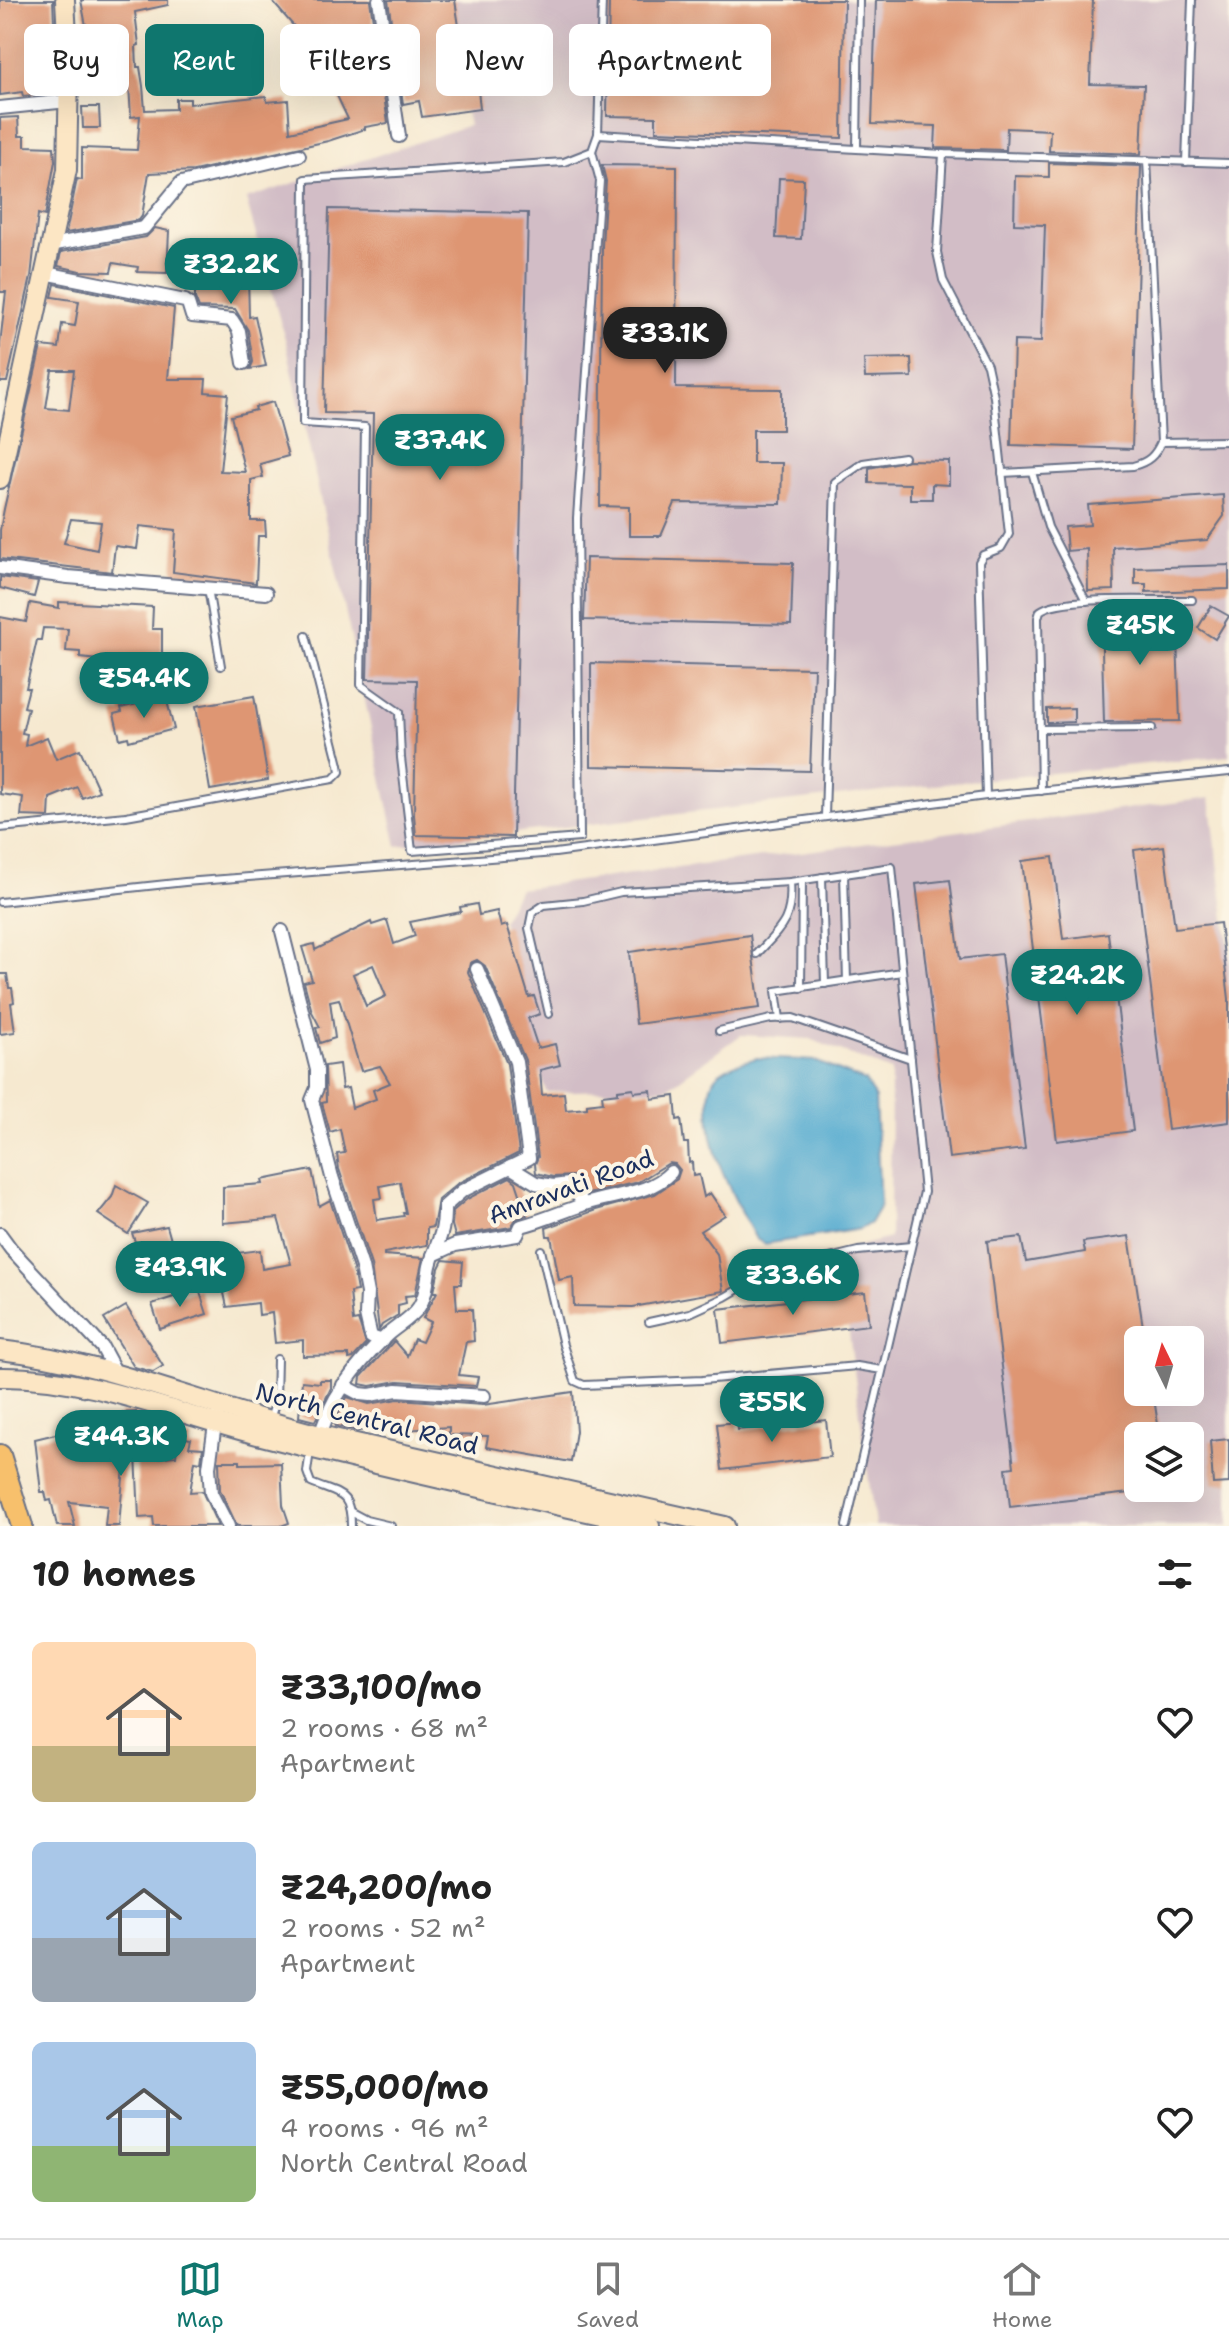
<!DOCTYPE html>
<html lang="en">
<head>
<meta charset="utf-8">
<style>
  body { margin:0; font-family:"Shantell Sans",sans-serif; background:#f6f6f6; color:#222; height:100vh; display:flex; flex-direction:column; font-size:30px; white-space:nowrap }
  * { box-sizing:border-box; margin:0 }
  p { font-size:26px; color:#767676 }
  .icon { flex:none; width:44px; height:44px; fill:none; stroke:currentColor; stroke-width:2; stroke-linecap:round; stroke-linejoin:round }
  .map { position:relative; height:1526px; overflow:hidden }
  .side { display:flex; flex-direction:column; background:#fff; flex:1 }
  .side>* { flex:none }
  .top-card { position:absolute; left:24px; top:24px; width:800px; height:72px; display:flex; gap:16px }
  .needle { width:52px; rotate:355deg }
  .tools { position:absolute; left:1124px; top:1326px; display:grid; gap:16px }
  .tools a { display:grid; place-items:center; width:80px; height:80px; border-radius:12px; background:#fff; box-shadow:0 8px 32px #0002; font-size:40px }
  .price { position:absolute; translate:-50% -68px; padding:0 18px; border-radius:28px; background:#0f766e; color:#fff; font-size:26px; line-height:52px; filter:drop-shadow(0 2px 4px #0008) }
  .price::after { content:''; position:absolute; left:50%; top:48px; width:24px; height:18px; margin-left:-12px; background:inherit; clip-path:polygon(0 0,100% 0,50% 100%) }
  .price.on { background:#222; color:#fff }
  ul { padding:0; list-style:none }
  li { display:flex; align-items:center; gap:24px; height:200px; padding:0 32px }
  li span { display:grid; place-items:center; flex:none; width:224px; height:160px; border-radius:12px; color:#555 }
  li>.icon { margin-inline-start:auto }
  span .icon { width:96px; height:96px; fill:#fffc; stroke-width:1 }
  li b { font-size:34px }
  h2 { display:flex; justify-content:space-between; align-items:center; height:96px; padding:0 32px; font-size:34px }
  .pill { padding:0 28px; border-radius:12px; background:#fff; box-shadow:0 8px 32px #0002; font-size:28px; line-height:72px }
  .pill.on { background:#0f766e; color:#fff }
  .tabs { display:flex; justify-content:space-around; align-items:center; height:112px; border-top:2px solid #e0e0e0; background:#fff; font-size:22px; color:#767676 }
  .tabs a { display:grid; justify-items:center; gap:4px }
  .tabs .on { color:#0f766e }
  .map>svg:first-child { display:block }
  .industrial { fill:#d2bdc6; fill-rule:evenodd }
  .water { fill:#53aad0; stroke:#376c97; stroke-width:2 }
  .building { fill:#de9673; fill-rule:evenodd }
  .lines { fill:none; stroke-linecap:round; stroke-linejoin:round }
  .lane-casing { stroke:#687086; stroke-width:10 }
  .street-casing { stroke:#687086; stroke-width:16 }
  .secondary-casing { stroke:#687086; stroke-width:22 }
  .primary-casing { stroke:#687086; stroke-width:24 }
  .lane { stroke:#fff; stroke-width:6 }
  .street { stroke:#fff; stroke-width:12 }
  .secondary { stroke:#fce6c4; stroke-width:18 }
  .primary { stroke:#f7c06c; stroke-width:20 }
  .labels { text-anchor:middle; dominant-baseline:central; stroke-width:8; stroke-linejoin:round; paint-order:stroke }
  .street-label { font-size:24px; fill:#1b2f5e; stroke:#fcf5e5 }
</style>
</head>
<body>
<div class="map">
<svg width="1229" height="1526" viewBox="0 0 1229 1526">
  <rect width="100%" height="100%" fill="#fcf5e5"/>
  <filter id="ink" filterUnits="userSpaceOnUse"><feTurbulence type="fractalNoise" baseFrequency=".0125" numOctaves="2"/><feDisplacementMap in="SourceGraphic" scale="16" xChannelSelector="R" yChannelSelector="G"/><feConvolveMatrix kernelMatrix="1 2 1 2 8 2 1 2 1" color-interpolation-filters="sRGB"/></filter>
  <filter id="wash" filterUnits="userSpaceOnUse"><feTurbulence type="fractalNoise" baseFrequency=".006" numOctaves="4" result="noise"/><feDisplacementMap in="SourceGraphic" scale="32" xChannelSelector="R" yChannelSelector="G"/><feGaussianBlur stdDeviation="1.8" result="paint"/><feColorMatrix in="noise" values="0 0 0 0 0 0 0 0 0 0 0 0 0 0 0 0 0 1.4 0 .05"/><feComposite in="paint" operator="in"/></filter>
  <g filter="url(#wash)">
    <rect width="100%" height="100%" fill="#f6e9d0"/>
    <!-- industrial -->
    <g class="industrial">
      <path d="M440,0H1229V756L970,781L397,846L286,342L246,199L469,125Z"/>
      <path d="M1210,798L1229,951V1526H875L838,1251L890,1238L891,1071L810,1039L741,1035L667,1088L546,1092L502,920L519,889ZM1138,1340H1190V1392H1138ZM1138,1436H1190V1488H1138Z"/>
    </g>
    <!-- water -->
    <path class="water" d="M757,1058L815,1061L865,1081L875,1098L880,1206L870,1223L860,1229L765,1244L756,1239C733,1196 708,1155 709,1104C709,1094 710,1082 717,1075C728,1065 743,1062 757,1058Z"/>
    <g id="blocks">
      <!-- building -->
      <g class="building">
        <path d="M0,0H53L57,93L23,96L22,92L0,95Z"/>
        <path d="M81,0H168V5L135,12L139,45L136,46L137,67H140L143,86L145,110L176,109V99H190V104L266,96L267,102L288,100L290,132L348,119L308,34L304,38L271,0H370L388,123L365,127V129L328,141L194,171L149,173L142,216L139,220L66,233L77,179L82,180V148L137,150L140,116L131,117L129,85L119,86L118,73L96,78Z"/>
        <path d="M388,0H455L462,46L469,45L473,91L478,90L480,109L422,117L419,101L403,104Z"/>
        <path d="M609,0H844L842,138L656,131V117L607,116Z"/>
        <path d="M876,0H1093L1090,84L1144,85L1141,154L1049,151L1050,130L1007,128L1006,150L935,148L936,126L872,124Z"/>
        <path d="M82,107H99L100,128H83Z"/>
        <path d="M18,117L19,136H25V146L54,147L55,161L45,216L38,214L31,277L7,382H0V344L6,292H0V118Z"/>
        <path d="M1049,163L1141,166L1132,449L1011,445L1014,341L1041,342L1045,225L1014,224L1015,176L1049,177Z"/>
        <path d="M602,165L677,166L676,388L782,389V430H753V463H782L781,504L675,503L661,536H629V507L600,506L602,246L606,181Z"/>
        <path d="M779,178L804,179L801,239L776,238Z"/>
        <path d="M329,209L528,213L513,837L416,835L414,815L417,680L367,679L373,414L324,413Z"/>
        <path d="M155,228L169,231L167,273L137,272L138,267L113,263L111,272L80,271L58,266L61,252L146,237Z"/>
        <path d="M248,276L249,317L255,316L266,366L250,369L253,362L248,330L235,309L199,308L195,298V277Z"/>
        <path d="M55,284L174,308L168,379H206L205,392L228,394L220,471L245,472L231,416L256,410L255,407L273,402L288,456L260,464L263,477L251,480V521H265L266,536H258L256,583L173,572L176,530L140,526L137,549L115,546L112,572L0,559V530L4,509L41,346L59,348L62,324L75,326L79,301L52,297ZM52,370H74L69,410L46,408ZM71,519L101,522L97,550L64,543Z"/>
        <path d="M911,358L912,377L865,378L864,359Z"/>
        <path d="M909,460L949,461V485L932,484V499H910V484L869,483V468Z"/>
        <path d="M1223,495L1224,516L1207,540L1113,547L1114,590L1088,591L1087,549L1067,551L1065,527L1090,525L1088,505Z"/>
        <path d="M586,558L793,563L791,625L584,620Z"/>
        <path d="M1229,565V589L1146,592V584H1135V568Z"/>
        <path d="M0,577L38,582L34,597L0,588Z"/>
        <path d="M59,602L153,607L152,629H162V663L115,662L114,678L99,677V660L80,658V652L66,651L68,629L43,628L41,640H37L26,688H29L24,707L28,708L22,733L27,734L25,746L47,737L56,759L80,749L99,791L82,798L77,787L50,798L49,817L21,816L23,797L0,794V617L26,622L30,603L59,608Z"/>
        <path d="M1211,606L1229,616L1215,639L1198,628Z"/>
        <path d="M1176,612L1180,721L1104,722L1101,614Z"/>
        <path d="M591,663L814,668L810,771L591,766Z"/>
        <path d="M254,696L268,780L210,790L196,706Z"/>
        <path d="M166,697L174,729L129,741L128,737L120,739L114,714L122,712L121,708Z"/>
        <path d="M1074,708V722L1047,723V709Z"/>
        <path d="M1164,846L1175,928L1220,923L1229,999V1122L1168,1130L1134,850Z"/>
        <path d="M1053,857L1063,939L1108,933L1133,1131L1057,1141L1022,861Z"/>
        <path d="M950,880L960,959L1001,954L1025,1149L949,1158L916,884Z"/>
        <path d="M477,904L479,915L497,911L501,927L507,925L529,997L534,996L540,1014L528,1018L538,1048L555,1044L560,1065L540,1070L542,1095L564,1093L566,1110L587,1108V1104L603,1102L602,1095L618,1093V1090L633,1088L634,1092L651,1090L652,1099L675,1096L677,1120L681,1119L684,1143H688L689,1163L692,1162L693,1176L699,1175L704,1197L710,1193L725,1215L700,1231L717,1254L723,1291L633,1307L574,1306L573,1277L559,1280L551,1236H547L546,1228L596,1210L655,1194L677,1179L680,1170L675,1164L669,1163L638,1182L588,1194L581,1182L574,1176L553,1177L536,1173L535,1164L538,1157L525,1060L485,966L477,960L470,963L468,972L507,1064L519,1153L458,1183L438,1200L433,1227L427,1228V1245L384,1253V1255L423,1258L415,1295L405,1296L406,1303L398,1305V1315L382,1325L379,1330L371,1265L339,1169L337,1154L345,1153L340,1129L330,1132L322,1103L326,1102L325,1066L339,1064L342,1089L348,1088L352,1108L376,1099L373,1090L390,1083L380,1066L361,1071L339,999L330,1001L335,1038L320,1043L316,1028L320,1027L312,1012L304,982L312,980L302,947L314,944L315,950L371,922L372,925L387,920L394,944L415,936L410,922L461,912L460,907ZM373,965L386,996L366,1006L353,974ZM400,1182L406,1213H403L404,1216L377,1220L374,1199L382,1198L380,1186Z"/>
        <path d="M750,935L760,1008L636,1024L629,952Z"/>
        <path d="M0,974H7L9,988H12L14,1002L11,1003L15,1032L0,1034Z"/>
        <path d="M312,1170L319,1206L330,1200L353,1269L357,1291L350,1292L353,1321L358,1320L366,1344L353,1358L349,1359V1355L303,1356V1340L275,1343L272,1313L259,1315L258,1303L227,1307L221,1279L224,1278L221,1255L260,1250L262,1269L291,1264L278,1218L223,1223V1187L263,1184L262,1180Z"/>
        <path d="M510,1177L516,1182L527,1215L516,1219L511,1227L455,1236L452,1225L453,1211L467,1199Z"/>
        <path d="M116,1185L148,1203L128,1234L98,1214L112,1197Z"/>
        <path d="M167,1226L176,1258L145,1271L132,1233Z"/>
        <path d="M1129,1236L1145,1340H1138V1392H1153L1159,1431L1138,1434V1492L1010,1507L1006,1468L1014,1467L987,1241L1021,1237L1026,1262L1085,1252L1083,1242Z"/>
        <path d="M443,1260L463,1262L461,1284H455L457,1309H472L474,1341L466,1342L459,1375L478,1377L476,1386L398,1381L370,1386L360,1384L361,1377L394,1341L407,1356L414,1339L422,1342L431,1322L423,1318L437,1292H434L439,1268Z"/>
        <path d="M199,1289L207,1314L160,1329L152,1304Z"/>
        <path d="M865,1292L869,1325L722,1343L718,1309Z"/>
        <path d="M126,1306L163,1366L153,1372L134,1367L104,1319Z"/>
        <path d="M320,1380H331V1388L315,1421L299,1417L302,1381L320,1383Z"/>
        <path d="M573,1392L576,1431L571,1462L486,1447L488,1436L449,1435V1427L404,1430L403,1424L358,1431L336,1426L334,1423L347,1397L369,1404L398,1399L483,1405Z"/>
        <path d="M136,1412L138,1443H153V1458L176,1456L179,1437L191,1439L189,1447L203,1448L201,1462L195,1461L190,1492L202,1491L218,1526H154L153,1517L139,1518L136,1454H125L119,1526H105L107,1506L69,1502L75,1526H57L51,1500L47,1501L45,1492H41L35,1439L64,1432L66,1440L93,1434L94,1442L122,1440L120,1413Z"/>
        <path d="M826,1420L830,1457L722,1470L717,1424L737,1422L738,1430Z"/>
        <path d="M1229,1439V1483L1213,1484L1210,1441Z"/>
        <path d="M219,1461H240V1464L281,1463L283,1505L289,1523L281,1526H237L220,1490Z"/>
      </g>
    </g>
  </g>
  <g filter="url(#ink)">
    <use href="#blocks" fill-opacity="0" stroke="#687086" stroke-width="2"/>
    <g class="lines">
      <defs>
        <g id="lane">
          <path d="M598,134L943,154L1229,163"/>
          <path d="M857,148L859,0"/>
          <path d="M592,151L600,181L577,518L580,838L412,851L401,758L399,712L361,685L365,427L303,423L305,179L564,162L592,151L598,134L602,0"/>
          <path d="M943,154L937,252L943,280L987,365L994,397L1009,534L1001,548L983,555L979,562L986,796"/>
          <path d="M1186,162L1192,0"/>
          <path d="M1161,442L1229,441"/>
          <path d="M1032,472L1048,527L1086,601"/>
          <path d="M1002,473L1133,466C1148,462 1155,456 1161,442L1147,160"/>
          <path d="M208,588L221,666"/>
          <path d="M1040,729L1152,728"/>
          <path d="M1041,791L1038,618L1040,611C1060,595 1161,601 1192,600"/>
          <path d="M825,817L835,482L863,463L904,457"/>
          <path d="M0,828L126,816L333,779L340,772L339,765L306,636"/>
          <path d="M844,874L847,981"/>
          <path d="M822,877L825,984"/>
          <path d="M0,902L185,882L555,853L986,796L1229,772"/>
          <path d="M757,954C781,928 793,920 790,882"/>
          <path d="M801,988L802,881"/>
          <path d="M549,1014L529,928L532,913L544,905L583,901L621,892L790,882L892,867L924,1192L846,1526"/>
          <path d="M780,1019L776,991L902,972"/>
          <path d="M719,1031L771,1019L793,1018L911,1059"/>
          <path d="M541,1250L563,1345L575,1381L584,1385L702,1380L857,1366L882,1370"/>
          <path d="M649,1322L690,1313L725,1297L766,1273L858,1251L911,1246"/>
          <path d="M270,1419L276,1401L277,1359"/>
          <path d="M310,1451L307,1472L311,1483C339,1495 351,1491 351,1526"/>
          <path d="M351,1512L366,1520L391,1526"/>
        </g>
        <g id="street">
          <path d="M379,0L399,136"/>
          <path d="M0,108L68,101"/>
          <path d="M50,245L144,228L181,183L299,155"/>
          <path d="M45,273L185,301L188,303L192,316L232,320L239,331L244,363"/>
          <path d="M0,568L68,577L266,593"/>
          <path d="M282,931L317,1070V1088L312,1100L332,1177L362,1267L367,1293L366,1315L371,1337L382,1341"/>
          <path d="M510,1167L536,1183L553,1186L569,1184L574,1187L583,1204"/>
          <path d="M0,1234L11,1249L102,1347L116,1373"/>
          <path d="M433,1255L455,1245L517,1235L521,1226C542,1221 561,1212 582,1205C611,1194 648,1196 671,1172"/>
          <path d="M343,1385L360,1394L370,1395L397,1390L484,1396"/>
          <path d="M216,1417L209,1467L211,1493L228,1526"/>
          <path d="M319,1442C327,1400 357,1365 387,1335C397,1326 412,1318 419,1307C427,1294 427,1280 430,1266C436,1242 445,1235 444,1207L462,1191L529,1158L516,1062L477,969"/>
        </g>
        <g id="secondary">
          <path d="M0,479L67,170L69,72L65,0"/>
          <path d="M0,1350C110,1362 213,1409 320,1435L725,1526"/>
          <path d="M0,1377C87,1376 171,1412 254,1434C385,1468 517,1496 650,1526"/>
        </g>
        <path id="primary" d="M0,1455L22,1526"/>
      </defs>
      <!-- lane casing -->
      <use href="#lane" class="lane-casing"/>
      <!-- street casing -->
      <use href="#street" class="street-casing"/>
      <!-- secondary casing -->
      <use href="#secondary" class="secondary-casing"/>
      <!-- primary casing -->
      <use href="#primary" class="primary-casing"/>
      <!-- lane -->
      <use href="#lane" class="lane"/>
      <!-- street -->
      <use href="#street" class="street"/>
      <!-- secondary -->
      <use href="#secondary" class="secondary"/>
      <!-- primary -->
      <use href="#primary" class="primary"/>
    </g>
  </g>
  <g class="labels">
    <!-- street labels -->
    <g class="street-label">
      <text transform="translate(571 1187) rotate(-20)">Amravati Road</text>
      <text transform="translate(367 1419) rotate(14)">North Central Road</text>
    </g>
  </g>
</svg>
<div class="tools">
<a><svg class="needle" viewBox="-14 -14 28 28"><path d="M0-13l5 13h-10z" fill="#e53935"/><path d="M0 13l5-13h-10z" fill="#767676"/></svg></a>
<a><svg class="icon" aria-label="layers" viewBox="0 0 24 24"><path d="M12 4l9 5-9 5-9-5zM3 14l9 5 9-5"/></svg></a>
</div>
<b class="price" style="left:231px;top:306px">₹32.2K</b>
<b class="price on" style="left:665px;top:375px">₹33.1K</b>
<b class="price" style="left:440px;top:482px">₹37.4K</b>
<b class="price" style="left:1140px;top:667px">₹45K</b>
<b class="price" style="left:144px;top:720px">₹54.4K</b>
<b class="price" style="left:1077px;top:1017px">₹24.2K</b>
<b class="price" style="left:180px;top:1309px">₹43.9K</b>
<b class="price" style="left:793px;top:1317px">₹33.6K</b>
<b class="price" style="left:772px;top:1444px">₹55K</b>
<b class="price" style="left:121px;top:1478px">₹44.3K</b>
<div class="top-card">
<a class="pill">Buy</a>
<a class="pill on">Rent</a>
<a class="pill">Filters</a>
<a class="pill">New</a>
<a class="pill">Apartment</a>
</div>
</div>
<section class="side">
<h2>10 homes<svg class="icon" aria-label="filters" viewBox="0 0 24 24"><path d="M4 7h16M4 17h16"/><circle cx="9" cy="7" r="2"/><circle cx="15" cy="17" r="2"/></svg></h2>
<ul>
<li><span style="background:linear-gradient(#ffd9b3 65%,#c2b280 0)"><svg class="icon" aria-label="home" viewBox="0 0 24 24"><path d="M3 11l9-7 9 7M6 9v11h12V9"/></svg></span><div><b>₹33,100/mo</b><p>2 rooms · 68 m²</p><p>Apartment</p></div><svg class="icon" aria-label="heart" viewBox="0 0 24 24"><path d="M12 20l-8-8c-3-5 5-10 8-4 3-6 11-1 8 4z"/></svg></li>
<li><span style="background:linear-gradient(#a9c7e8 60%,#9aa5b1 0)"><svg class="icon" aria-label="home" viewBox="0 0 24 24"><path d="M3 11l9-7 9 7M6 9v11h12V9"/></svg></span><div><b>₹24,200/mo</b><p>2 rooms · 52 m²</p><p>Apartment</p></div><svg class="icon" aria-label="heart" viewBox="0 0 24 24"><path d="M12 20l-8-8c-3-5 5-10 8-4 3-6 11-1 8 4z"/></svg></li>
<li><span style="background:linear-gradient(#a9c7e8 65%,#8fb573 0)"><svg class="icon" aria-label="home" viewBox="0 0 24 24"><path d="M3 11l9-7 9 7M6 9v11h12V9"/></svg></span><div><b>₹55,000/mo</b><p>4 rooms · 96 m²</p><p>North Central Road</p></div><svg class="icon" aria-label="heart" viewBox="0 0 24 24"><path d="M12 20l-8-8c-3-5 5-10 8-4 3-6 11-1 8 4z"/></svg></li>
</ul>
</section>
<nav class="tabs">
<a class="on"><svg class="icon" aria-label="map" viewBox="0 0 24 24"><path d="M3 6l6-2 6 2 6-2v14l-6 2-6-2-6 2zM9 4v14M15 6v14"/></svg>Map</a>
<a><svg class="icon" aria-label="saved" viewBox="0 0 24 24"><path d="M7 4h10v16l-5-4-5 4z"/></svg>Saved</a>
<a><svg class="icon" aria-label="home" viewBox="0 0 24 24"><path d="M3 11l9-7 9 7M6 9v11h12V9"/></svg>Home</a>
</nav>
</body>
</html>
